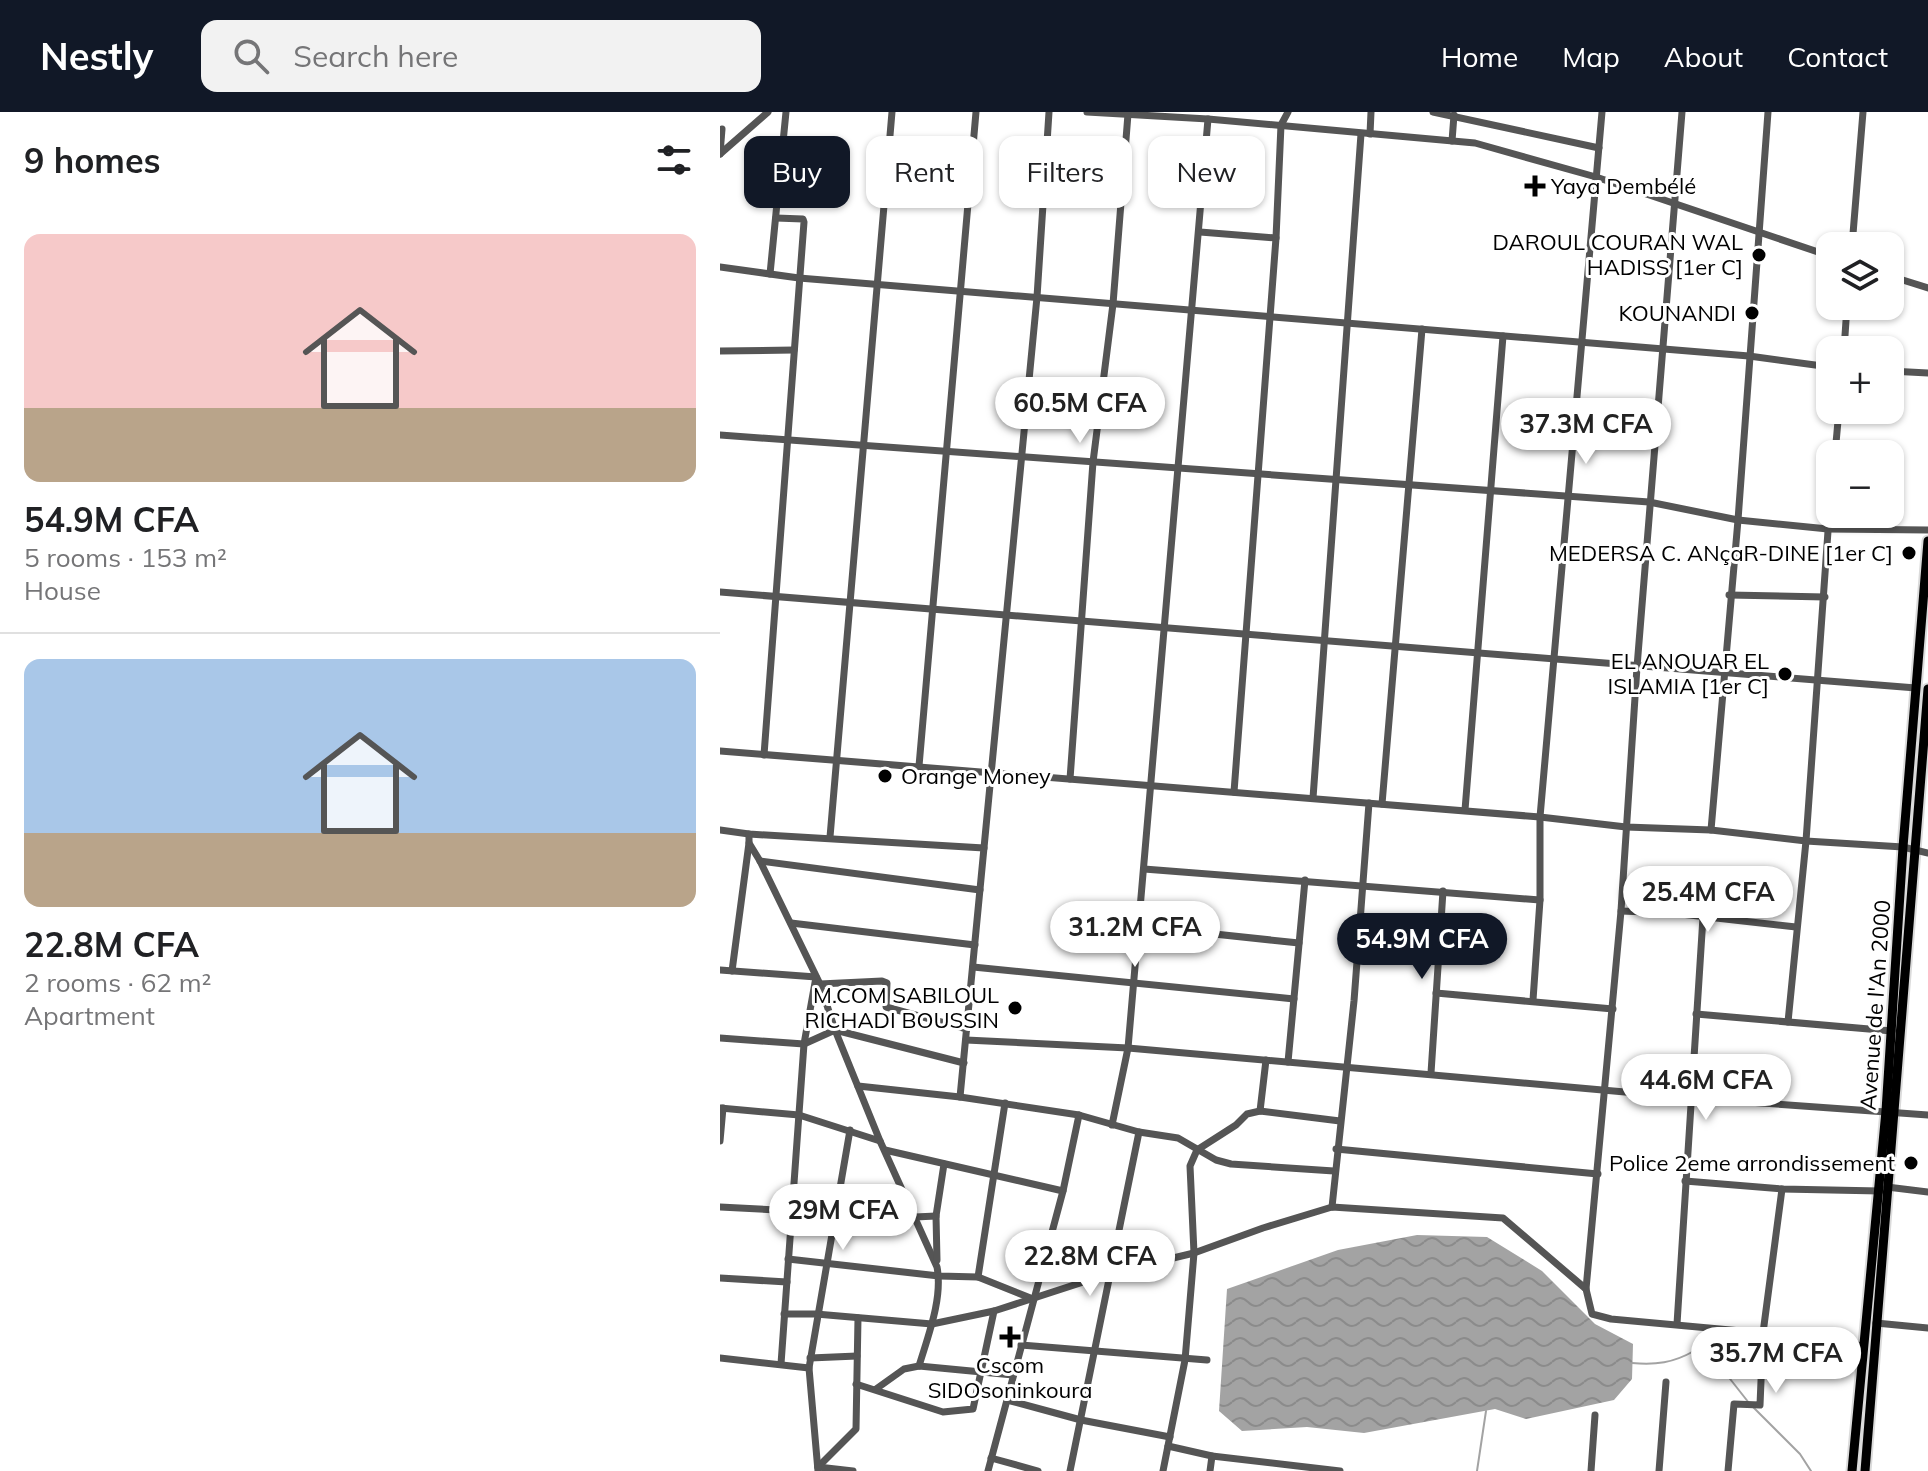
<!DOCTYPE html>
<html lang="en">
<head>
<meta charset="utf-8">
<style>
  body { margin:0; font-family:Mulish,sans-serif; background:#f2f2f2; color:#202124; height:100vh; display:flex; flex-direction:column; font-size:30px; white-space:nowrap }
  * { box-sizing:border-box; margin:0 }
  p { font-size:26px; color:#757577 }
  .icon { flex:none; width:44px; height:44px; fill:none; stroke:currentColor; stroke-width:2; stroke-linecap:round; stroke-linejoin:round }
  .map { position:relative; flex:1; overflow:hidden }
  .panel { display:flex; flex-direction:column; background:#fff; width:720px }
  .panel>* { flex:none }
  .guide { position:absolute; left:24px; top:24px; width:760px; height:72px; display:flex; gap:16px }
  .buttons { position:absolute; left:1096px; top:120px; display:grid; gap:16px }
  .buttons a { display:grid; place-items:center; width:88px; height:88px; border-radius:16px; background:#fff; box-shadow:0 2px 6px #0004; font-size:40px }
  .price { position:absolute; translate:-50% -68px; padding:0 18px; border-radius:28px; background:#fff; color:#222; font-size:26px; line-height:52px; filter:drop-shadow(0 2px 4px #0008) }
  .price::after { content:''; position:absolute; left:50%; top:48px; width:24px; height:18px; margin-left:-12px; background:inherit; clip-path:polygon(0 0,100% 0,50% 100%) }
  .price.active { background:#111827; color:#fff }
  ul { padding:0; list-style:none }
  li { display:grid; align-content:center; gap:16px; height:424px; padding:0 24px }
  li+li { border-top:2px solid #e0e0e0 }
  li span { display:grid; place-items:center; height:248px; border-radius:16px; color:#555 }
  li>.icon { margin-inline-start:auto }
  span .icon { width:144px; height:144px; fill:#fffc; stroke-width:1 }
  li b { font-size:34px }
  h2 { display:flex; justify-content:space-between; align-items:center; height:96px; padding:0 24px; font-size:34px }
  .pill { padding:0 28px; border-radius:16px; background:#fff; box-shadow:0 2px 6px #0004; font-size:28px; line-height:72px }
  .pill.active { background:#111827; color:#fff }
  header { display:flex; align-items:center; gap:48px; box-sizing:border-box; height:112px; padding:0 40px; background:#111827; color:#fff }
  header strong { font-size:38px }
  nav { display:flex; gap:44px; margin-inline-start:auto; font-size:28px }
  .search { width:560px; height:72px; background:#f2f2f2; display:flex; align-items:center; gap:20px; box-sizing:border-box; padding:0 28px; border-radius:16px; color:#757577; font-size:30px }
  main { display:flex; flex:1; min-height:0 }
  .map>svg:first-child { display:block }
  .water { fill:url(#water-waves) }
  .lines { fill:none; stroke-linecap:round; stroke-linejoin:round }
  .stream { stroke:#a3a3a3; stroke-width:2 }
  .major-casing { stroke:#dbdbdb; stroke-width:13 }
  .minor { stroke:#555; stroke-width:7 }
  .major { stroke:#000; stroke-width:9 }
  .poi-dot { fill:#000; stroke:#fff; stroke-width:3 }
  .labels { text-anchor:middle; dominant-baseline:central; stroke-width:6; stroke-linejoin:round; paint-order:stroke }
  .poi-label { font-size:22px; fill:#000; stroke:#fff; text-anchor:end }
  .street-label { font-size:22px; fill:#000; stroke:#fff }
</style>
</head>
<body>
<header>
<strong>Nestly</strong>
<div class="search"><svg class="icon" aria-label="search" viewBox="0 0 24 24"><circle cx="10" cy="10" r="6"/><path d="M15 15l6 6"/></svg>Search here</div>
<nav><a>Home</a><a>Map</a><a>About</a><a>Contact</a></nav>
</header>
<main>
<section class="panel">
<h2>9 homes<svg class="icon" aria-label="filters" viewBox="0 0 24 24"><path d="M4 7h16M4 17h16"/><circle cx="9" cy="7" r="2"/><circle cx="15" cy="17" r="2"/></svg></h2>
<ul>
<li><span style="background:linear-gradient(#f6c9c9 70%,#b9a48a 0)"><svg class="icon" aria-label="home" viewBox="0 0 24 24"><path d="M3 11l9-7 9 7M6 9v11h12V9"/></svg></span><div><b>54.9M CFA</b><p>5 rooms · 153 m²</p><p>House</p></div></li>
<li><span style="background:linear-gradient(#a9c7e8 70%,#b9a48a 0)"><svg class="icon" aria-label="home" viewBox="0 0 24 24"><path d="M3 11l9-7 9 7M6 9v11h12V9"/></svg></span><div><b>22.8M CFA</b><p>2 rooms · 62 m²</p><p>Apartment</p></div></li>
</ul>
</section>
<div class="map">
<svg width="1208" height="1359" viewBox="0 0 1208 1359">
  <defs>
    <pattern id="water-waves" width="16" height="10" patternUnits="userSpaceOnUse" patternTransform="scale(2)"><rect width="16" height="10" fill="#a3a3a3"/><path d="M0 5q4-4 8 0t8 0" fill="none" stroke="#8b8b8b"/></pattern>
  </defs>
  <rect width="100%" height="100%" fill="#fff"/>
  <!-- water -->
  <path class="water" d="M697,1123L767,1125L822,1159L875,1212L913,1232L912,1267L894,1288L806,1307L775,1297L644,1321L587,1315L522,1319L499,1299L507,1177L618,1138Z"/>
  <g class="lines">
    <!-- stream -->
    <g class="stream">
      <path d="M912,1251C936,1253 953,1251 974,1239L992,1244L1029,1291"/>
      <path d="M1033,1295L1080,1342L1091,1359"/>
      <path d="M757,1359L766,1299"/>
    </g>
    <defs>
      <g id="major">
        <path d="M1132,1359L1166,999L1183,735L1208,429"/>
        <path d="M1145,1359L1208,577"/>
      </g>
    </defs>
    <!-- major casing -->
    <use href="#major" class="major-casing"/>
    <!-- minor -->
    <g class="minor">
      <path d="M367,0L488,7L755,31L876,65L1110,144"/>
      <path d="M713,0L879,36"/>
      <path d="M650,22L651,0"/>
      <path d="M732,29L734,3"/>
      <path d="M0,42L48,0"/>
      <path d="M0,42L2,17"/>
      <path d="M480,120L556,126"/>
      <path d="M1132,134L1143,0"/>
      <path d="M0,155L79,166L1029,244L1110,255"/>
      <path d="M50,162L66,0"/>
      <path d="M1170,164L1208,176"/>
      <path d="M1124,238L1127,194"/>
      <path d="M0,239L74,238"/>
      <path d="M1170,259L1208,261"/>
      <path d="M856,300L937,310"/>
      <path d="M0,323L929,390L1018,408L1108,417L1208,418"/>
      <path d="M1115,342L1119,298"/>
      <path d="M0,480L1196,576"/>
      <path d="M1009,483L1105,485"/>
      <path d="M0,639L820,705L906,715L991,718L1086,729L1183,735L1208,741"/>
      <path d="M44,643L84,110L83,107L56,106"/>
      <path d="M199,654L256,0"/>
      <path d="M350,667L373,350L393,192L408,2"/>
      <path d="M514,680L556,126L561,13L568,0"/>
      <path d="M593,686L641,22"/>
      <path d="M662,692L702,217"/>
      <path d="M745,698L783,224"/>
      <path d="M0,718L29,722L264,736"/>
      <path d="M991,718L1018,408L1048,0"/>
      <path d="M29,722V731L40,749L100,872L115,918L160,1029L217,1155C223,1186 208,1224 199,1254"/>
      <path d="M110,725L172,0"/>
      <path d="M40,749L260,778"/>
      <path d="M424,757L820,788"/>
      <path d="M901,799L952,801L1076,815"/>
      <path d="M71,811L255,833"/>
      <path d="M419,814L579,831"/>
      <path d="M253,855L574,887"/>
      <path d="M0,858L96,865L84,932L61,1252"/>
      <path d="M12,859L29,731"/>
      <path d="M100,872L162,869L167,871L166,895L247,917"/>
      <path d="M716,881L893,897"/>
      <path d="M813,888L820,788V705L882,0"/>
      <path d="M976,902L1172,919"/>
      <path d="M1068,910L1086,729L1110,391"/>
      <path d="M0,926L84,932L115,918L244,951"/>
      <path d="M246,928L408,936L972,986L1208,1003"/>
      <path d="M568,950L585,768"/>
      <path d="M711,961L723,779"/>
      <path d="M138,974L240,985L359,1003L419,1020L458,1026L496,1048L511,1052L614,1059"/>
      <path d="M240,985L317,185L329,0"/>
      <path d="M0,996L79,1003L160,1029"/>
      <path d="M540,999L546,948"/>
      <path d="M392,1013L408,936L488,7"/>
      <path d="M0,1029L3,996"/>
      <path d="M616,1037L878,1062"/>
      <path d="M165,1038L343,1079"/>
      <path d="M965,1069L1062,1077L1160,1079"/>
      <path d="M1167,1075L1208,1080"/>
      <path d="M0,1095L195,1105L216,1104"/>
      <path d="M612,1095L634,889L649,691"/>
      <path d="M68,1147L219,1164L258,1165L313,1187"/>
      <path d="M217,1148L216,1104L224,1052"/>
      <path d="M258,1165L285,991"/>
      <path d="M0,1166L67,1170"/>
      <path d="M866,1177L901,799L917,555L962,0"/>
      <path d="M64,1202H96L212,1212L274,1199L391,1161L474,1141L543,1116L612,1095L783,1106L866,1177L872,1202L891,1207L1043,1221L1144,1234"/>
      <path d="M1156,1211L1208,1216"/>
      <path d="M957,1212L983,805"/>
      <path d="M301,1233L487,1248"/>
      <path d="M0,1246L89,1256"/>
      <path d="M90,1246L137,1244"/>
      <path d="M136,1272L223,1300L253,1297L274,1199"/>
      <path d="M156,1277L184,1257L199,1254L293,1263"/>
      <path d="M287,1288L361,1308L450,1325"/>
      <path d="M448,1334L492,1344L620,1359"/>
      <path d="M271,1346L318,1359"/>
      <path d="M98,1355L136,1317L138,1206"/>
      <path d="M98,1355L133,1359"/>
      <path d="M98,1359L89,1256L130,1018"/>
      <path d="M268,1359L343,1079L359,1003"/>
      <path d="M350,1359L419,1020"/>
      <path d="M443,1359L465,1248L469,1201L474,1141L470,1054L477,1038L516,1013L527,1002L540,999L620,1009"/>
      <path d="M490,1359L492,1344"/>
      <path d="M871,1359L875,1303"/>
      <path d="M939,1359L946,1270"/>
      <path d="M1008,1359L1014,1292L1040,1293L1043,1221L1062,1077"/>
    </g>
    <!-- major -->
    <use href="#major" class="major"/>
  </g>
  <!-- markers -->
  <g class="poi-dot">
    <path d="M811 62h8v8h8v8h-8v8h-8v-8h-8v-8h8z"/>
    <circle cx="1039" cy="143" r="8"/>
    <circle cx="1032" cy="201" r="8"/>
    <circle cx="1189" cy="441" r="8"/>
    <circle cx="1065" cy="562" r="8"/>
    <circle cx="165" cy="664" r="8"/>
    <circle cx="295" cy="896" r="8"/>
    <circle cx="1191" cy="1051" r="8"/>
    <path d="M286 1213h8v8h8v8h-8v8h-8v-8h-8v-8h8z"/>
  </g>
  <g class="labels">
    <!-- poi labels -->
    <g class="poi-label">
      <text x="831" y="74" text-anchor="start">Yaya Dembélé</text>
      <text x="1023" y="130">DAROUL COURAN WAL<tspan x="1023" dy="25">HADISS [1er C]</tspan></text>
      <text x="1016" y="201">KOUNANDI</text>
      <text x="1173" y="441">MEDERSA C. ANçaR-DINE [1er C]</text>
      <text x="1049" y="549">EL ANOUAR EL<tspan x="1049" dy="25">ISLAMIA [1er C]</tspan></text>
      <text x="181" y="664" text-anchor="start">Orange Money</text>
      <text x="279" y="883">M.COM SABILOUL<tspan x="279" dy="25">RICHADI BOUSSIN</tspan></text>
      <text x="1175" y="1051">Police 2eme arrondissement</text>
      <text x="290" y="1253" text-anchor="middle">Cscom<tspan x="290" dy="25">SIDOsoninkoura</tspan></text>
    </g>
    <!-- street labels -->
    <g class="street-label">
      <text transform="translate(1155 893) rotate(-86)">Avenue de l'An 2000</text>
    </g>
  </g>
</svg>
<div class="buttons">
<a><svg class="icon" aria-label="layers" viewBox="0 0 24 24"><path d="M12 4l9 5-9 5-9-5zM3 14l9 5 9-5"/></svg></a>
<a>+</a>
<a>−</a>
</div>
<b class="price" style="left:360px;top:333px">60.5M CFA</b>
<b class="price" style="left:866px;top:354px">37.3M CFA</b>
<b class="price" style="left:988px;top:822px">25.4M CFA</b>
<b class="price" style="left:415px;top:857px">31.2M CFA</b>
<b class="price active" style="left:702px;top:869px">54.9M CFA</b>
<b class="price" style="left:986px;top:1010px">44.6M CFA</b>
<b class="price" style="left:123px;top:1140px">29M CFA</b>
<b class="price" style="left:370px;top:1186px">22.8M CFA</b>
<b class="price" style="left:1056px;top:1283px">35.7M CFA</b>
<div class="guide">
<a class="pill active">Buy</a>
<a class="pill">Rent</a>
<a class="pill">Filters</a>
<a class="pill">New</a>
</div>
</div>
</main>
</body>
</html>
